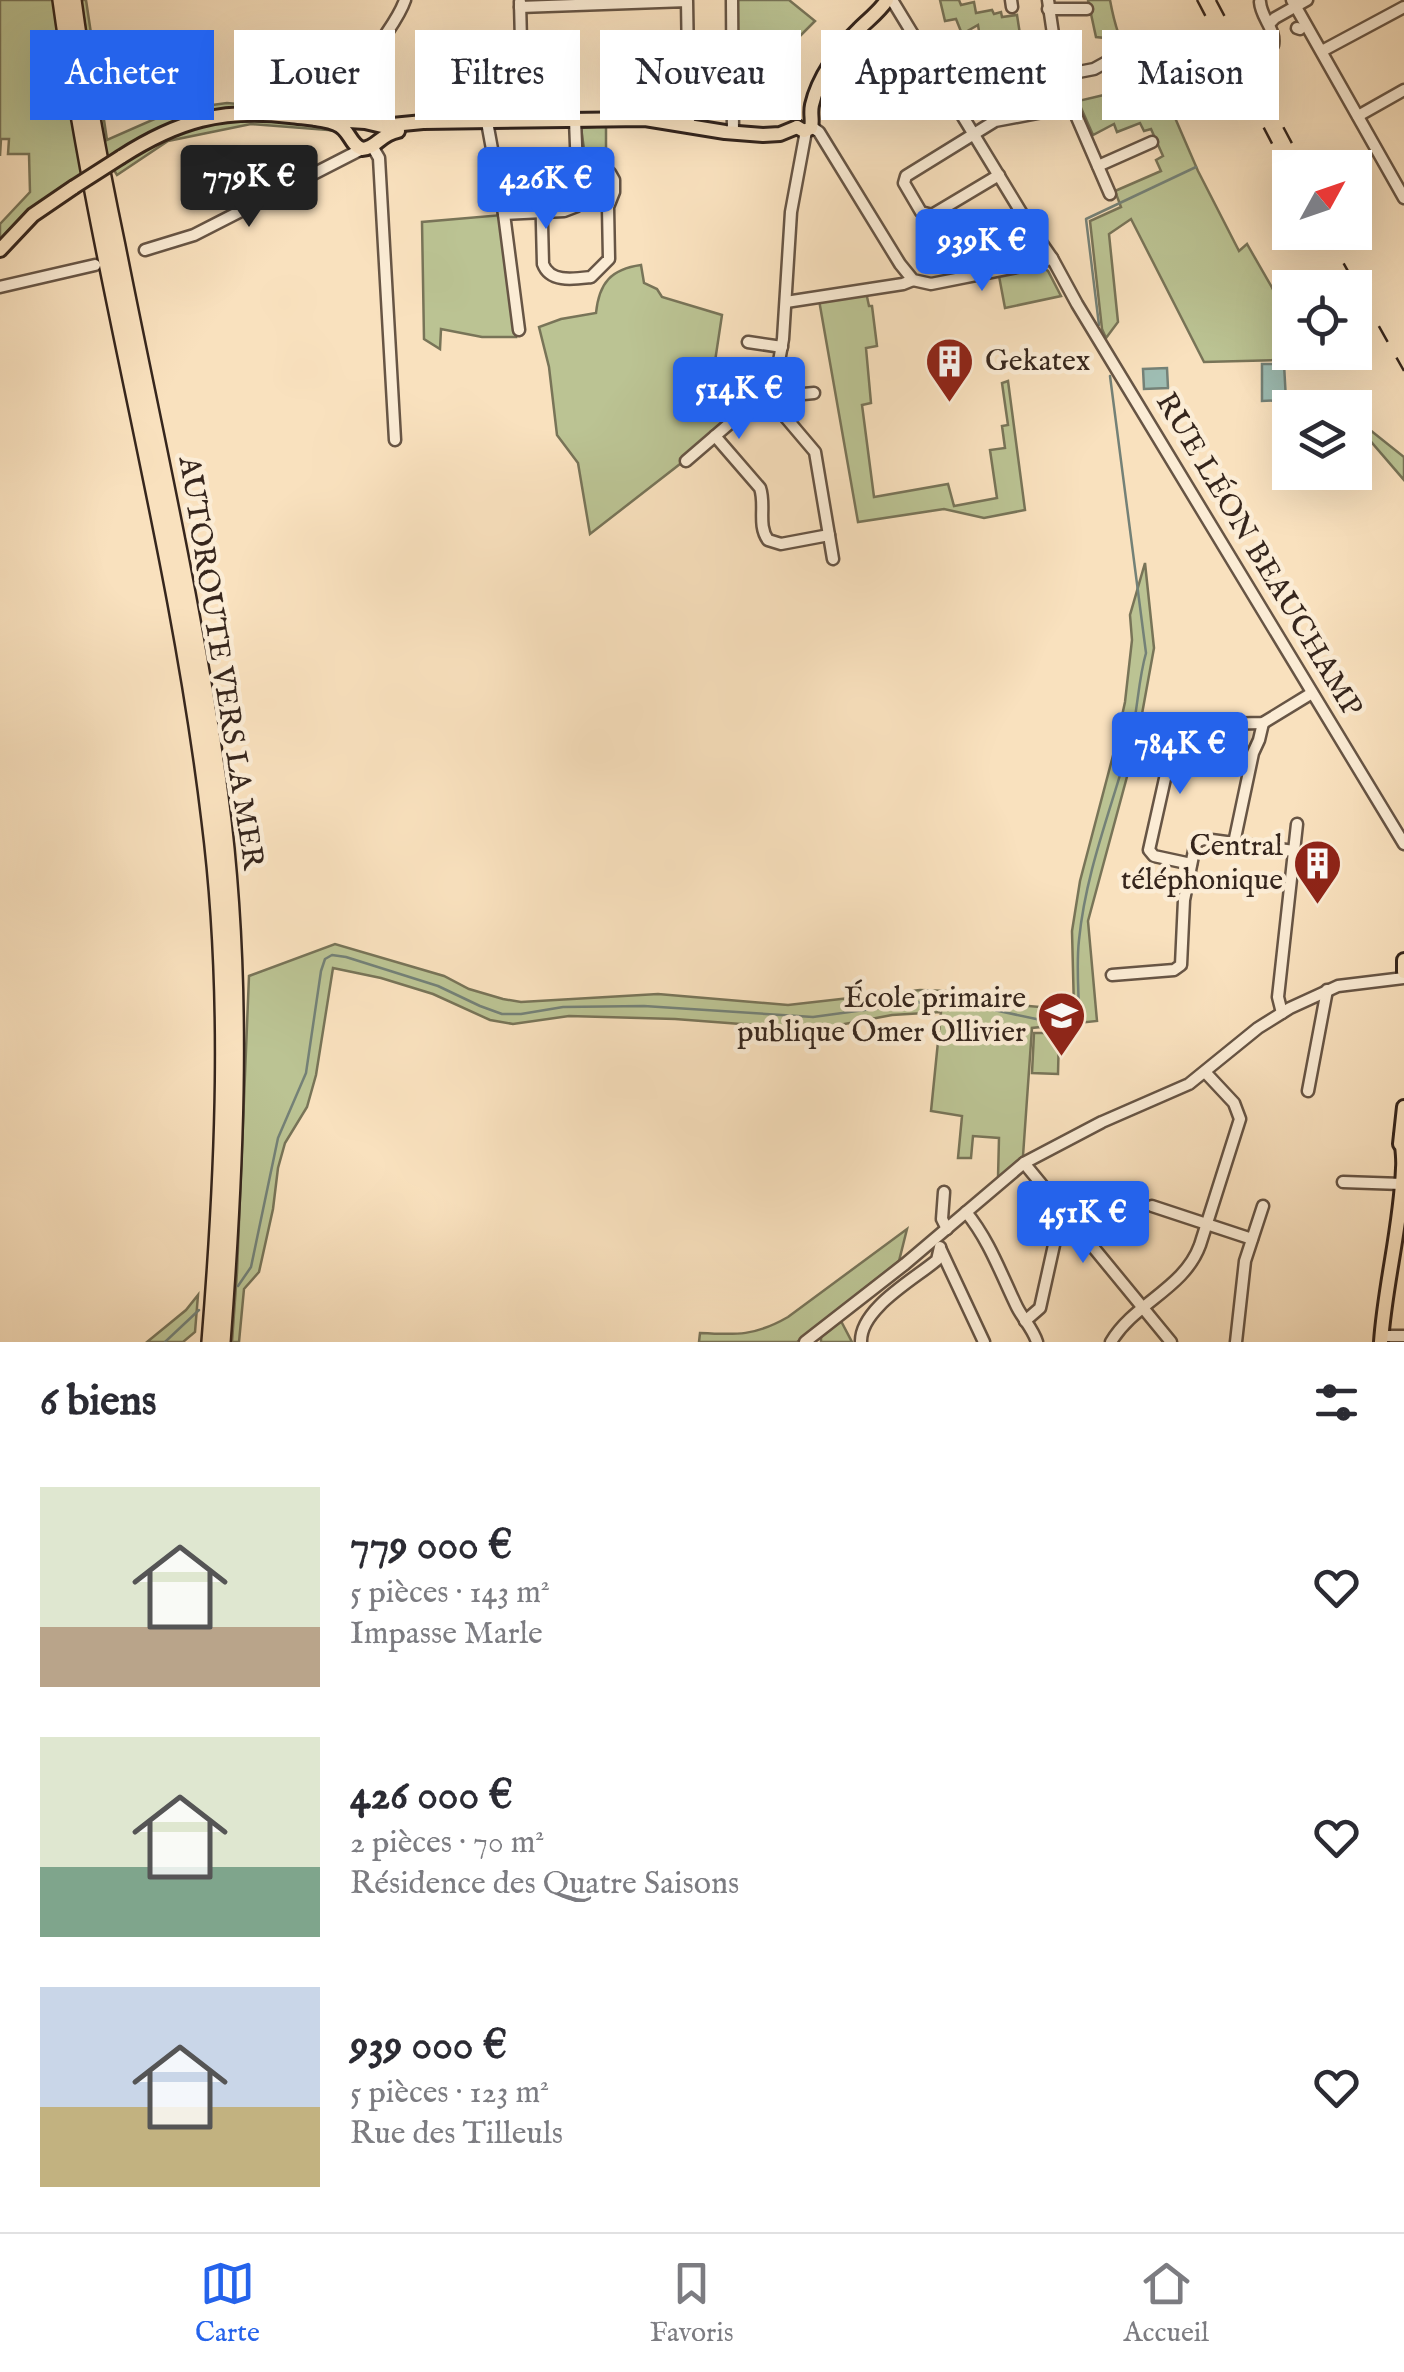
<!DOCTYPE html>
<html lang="fr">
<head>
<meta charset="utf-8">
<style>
  body { margin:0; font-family:"IM FELL English",serif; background:#f7f7f7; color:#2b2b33; height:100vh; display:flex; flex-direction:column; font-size:38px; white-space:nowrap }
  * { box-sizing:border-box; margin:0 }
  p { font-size:32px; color:#7c7c81 }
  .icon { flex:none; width:55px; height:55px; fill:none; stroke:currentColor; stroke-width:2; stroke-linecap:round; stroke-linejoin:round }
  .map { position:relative; height:1342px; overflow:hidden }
  .panel { display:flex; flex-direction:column; background:#fff; flex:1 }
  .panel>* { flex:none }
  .banner { position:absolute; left:30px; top:30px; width:1345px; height:90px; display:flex; gap:20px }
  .needle { width:65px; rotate:50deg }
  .buttons { position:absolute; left:1272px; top:150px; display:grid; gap:20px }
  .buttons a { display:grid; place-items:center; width:100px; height:100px; border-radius:0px; background:#fff; box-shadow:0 10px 40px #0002; font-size:50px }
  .price { position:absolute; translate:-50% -85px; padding:0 22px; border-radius:10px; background:#2563eb; color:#fff; font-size:32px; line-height:65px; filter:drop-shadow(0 2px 5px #0008) }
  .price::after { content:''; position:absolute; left:50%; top:60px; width:30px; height:22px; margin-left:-15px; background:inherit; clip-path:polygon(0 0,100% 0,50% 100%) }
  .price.on { background:#222; color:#fff }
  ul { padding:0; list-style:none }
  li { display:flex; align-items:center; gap:30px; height:250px; padding:0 40px }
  li span { display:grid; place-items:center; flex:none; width:280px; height:200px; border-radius:0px; color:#555 }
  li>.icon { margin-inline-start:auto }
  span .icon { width:120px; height:120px; fill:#fffc; stroke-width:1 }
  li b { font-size:42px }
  h2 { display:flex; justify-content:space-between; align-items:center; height:120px; padding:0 40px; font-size:42px }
  .pill { padding:0 35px; border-radius:0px; background:#fff; box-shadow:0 10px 40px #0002; font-size:35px; line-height:90px }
  .pill.on { background:#2563eb; color:#fff }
  .menu { display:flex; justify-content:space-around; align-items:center; height:140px; border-top:2px solid #e1e1e2; background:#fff; font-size:28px; color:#7c7c81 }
  .menu a { display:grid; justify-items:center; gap:5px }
  .menu .on { color:#2563eb }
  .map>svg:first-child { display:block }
  .green { fill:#bbc393; stroke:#787458; stroke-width:2.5 }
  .water { fill:#9ebdb3; stroke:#748177; stroke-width:2.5 }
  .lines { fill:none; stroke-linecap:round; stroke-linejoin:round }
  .stream { stroke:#748177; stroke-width:2.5 }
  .minor-casing { stroke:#675545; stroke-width:15 }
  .major-casing { stroke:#36261d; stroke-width:18 }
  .highway-casing { stroke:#36261d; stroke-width:20 }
  .minor { stroke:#fbecd5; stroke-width:10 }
  .major { stroke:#f9e1be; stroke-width:12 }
  .highway { stroke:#f9e1be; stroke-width:15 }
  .rail { stroke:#36261d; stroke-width:2.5; stroke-dasharray:18 18; stroke-linecap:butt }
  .major-bridge-casing { stroke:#36261d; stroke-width:18; stroke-linecap:butt }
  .major-bridge { stroke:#f9e1be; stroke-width:12 }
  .labels { text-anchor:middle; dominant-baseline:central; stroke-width:9; stroke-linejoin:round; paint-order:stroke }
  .poi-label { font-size:30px; fill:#36261d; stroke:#fbecd5; text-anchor:end }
  .street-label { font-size:30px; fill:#36261d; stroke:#fbecd5 }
</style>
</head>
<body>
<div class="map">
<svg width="1404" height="1342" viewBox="0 0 1404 1342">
  <rect width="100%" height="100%" fill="#f9e1be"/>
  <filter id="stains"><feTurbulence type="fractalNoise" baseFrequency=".002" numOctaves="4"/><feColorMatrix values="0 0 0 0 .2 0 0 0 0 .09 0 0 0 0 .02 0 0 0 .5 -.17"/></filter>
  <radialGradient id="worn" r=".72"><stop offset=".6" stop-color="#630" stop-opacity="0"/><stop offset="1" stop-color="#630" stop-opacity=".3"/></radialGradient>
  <!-- green -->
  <g class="green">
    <path d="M0,0H54L83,174L51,196L0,241V224L30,192L29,154H8L9,139H1L0,156Z"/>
    <path d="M81,0H86L107,140L175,110L227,103L345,113L340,131L251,124L168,141L117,175L107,159Z"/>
    <path d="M737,0H789L815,21L791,45L799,54L798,59L756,39L754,44L758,46L746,73L736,69Z"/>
    <path d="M940,0H959L961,5L974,2L976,13L992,10L994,14L1001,12L1002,17L1017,15L1024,60L986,68L977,50L982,46L974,33L979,31L978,25L962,34L956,19L945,21Z"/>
    <path d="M1088,0H1110C1116,33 1129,77 1163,90L1198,171L1239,251L1247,244L1290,319V352L1309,353L1313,359L1204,362L1131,219L1109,234L1118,322L1106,338L1102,329L1090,221L1121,207L1115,191L1161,171L1156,160L1163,156L1151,129L1144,131L1140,123L1117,132L1114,124L1093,135L1078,101L1108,94L1123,85L1121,78L1125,75L1111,44L1106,45L1105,38L1096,37Z"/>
    <path d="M606,126V167H600L599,162H591V168L581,164L579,157L585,156L581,128Z"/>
    <path d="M502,215L516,337H482L441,329L440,349L424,339L422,222Z"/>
    <path d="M641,265L644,283L657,289L662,297L722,315L714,368L727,418L680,464L590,534L578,463L557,435L549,367L539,327L561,319L596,313C599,283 611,269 641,265Z"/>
    <path d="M1043,268L1048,271L1061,296L1005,308L999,276Z"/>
    <path d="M866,292L869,306H872L877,346L866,348L871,403L862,405L874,497L948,484L954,506L997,498L990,450L1005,448L1002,426L1008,425L1002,383L1008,381L1025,510L984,518L944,509L858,522L819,300Z"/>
    <path d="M1355,418L1404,457V480L1355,423Z"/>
    <path d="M1145,563L1154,648L1138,736L1088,921L1097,1021L1032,1028L1023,1156L998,1178L999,1138L973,1136L971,1158H958L962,1116L931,1111L941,1012L892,1015L834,1026L781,1027L675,1019L569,1016L513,1024L490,1020L433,994L381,978L333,968L316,1075L307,1107L285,1143L278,1168L273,1209L259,1272L244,1289L239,1342H232L237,1272L249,976L335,944L444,976L469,989L503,999L521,1002L658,994L788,1005L920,990L947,991L1017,1005L1074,1010L1072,931L1080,881L1115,748L1125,702L1132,640L1130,615Z"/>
    <path d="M1034,1033H1059L1058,1074L1032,1073Z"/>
    <path d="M907,1229L899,1261L797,1342H699L700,1333C737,1335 755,1336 788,1317Z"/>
    <path d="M198,1295L195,1332L183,1342H147L186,1310Z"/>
    <path d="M841,1321L852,1342H821V1337Z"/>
  </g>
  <!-- water -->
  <g class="water">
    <path d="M1262,364H1284L1286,400L1262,401Z"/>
    <path d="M1167,368L1168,388L1144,389L1143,369Z"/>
  </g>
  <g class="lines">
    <!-- stream -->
    <g class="stream">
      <path d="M1099,325L1086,219L1196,167"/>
      <path d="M238,1286L251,1267L278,1138L306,1073L321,971L325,959L332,955L346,957L438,986L480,1006L502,1014H521L563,1007L644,1006L813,1017L923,1002L980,1007L1041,1020L1079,1018C1079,992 1076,966 1079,940C1086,869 1113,805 1131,737C1138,709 1138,681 1146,653L1110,376"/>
      <path d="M165,1342L199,1310"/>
    </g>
    <defs>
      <g id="minor">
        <path d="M732,0L733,133"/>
        <path d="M892,0L1027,222L1052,258L1077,304L1404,844"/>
        <path d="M1011,0L1012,7"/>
        <path d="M1292,0L1404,198"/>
        <path d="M520,2L523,121"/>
        <path d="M1260,2C1261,18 1276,29 1273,45"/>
        <path d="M520,7L687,1L689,125"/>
        <path d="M1048,9H1087"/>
        <path d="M1269,24L1275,18L1307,0"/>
        <path d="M1297,28L1300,29"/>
        <path d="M1322,51L1404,7"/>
        <path d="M1058,76L1094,69L1114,58"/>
        <path d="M1064,108H1069L1075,113L1110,194"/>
        <path d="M1358,116L1404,90"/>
        <path d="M575,120L577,170L554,172L541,185L543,264C550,283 574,279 591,277L609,259L608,207L614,192V180L610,173L605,170H577"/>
        <path d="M365,122C371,103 363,83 369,65C377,41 397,24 405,0"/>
        <path d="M487,122L504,214L519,330"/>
        <path d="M812,127L819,132L900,264L913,280L931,284L1042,262L1052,258"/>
        <path d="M372,146L379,158L395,440"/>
        <path d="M1098,166L1152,142"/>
        <path d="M999,175L932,215L921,212L904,183L906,176L995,121L1064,108L1048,0"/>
        <path d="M504,214L564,211L577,206"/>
        <path d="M145,250L194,235L362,149"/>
        <path d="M0,287L95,265"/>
        <path d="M786,302L903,284L913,280"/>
        <path d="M748,342L782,347"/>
        <path d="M765,393L815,452L833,559"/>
        <path d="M777,407L793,395L814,393"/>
        <path d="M715,436L760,488C766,505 757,525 768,540L781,544L829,535"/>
        <path d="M686,461L765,393L776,378L783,339L791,212L806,131"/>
        <path d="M1168,725L1263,723L1312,693"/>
        <path d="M1177,725L1149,850L1154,856L1191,864"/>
        <path d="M1234,843L1253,753L1259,740L1263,723"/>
        <path d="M1112,975L1174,970L1181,965L1184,900L1195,846L1198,841L1204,839L1294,851"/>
        <path d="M1282,1013L1278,997L1297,824"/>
        <path d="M1308,1091L1327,990"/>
        <path d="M1024,1163L1171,1342"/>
        <path d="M1343,1182L1402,1184"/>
        <path d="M944,1192L942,1219L947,1229"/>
        <path d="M1152,1206L1252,1239"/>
        <path d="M966,1212C989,1240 1001,1274 1017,1307C1023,1319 1033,1329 1037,1342"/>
        <path d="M940,1248L984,1342"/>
        <path d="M1025,1321L1040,1308L1062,1209"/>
        <path d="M1381,1336H1404"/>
        <path d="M805,1342L905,1264L1024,1163L1102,1122L1189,1084L1258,1028L1290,1008L1338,986L1404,978"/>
        <path d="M861,1342C860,1309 913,1280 937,1260L940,1247"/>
        <path d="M1111,1342C1134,1303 1184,1289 1200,1245L1240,1119L1234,1103L1205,1072"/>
        <path d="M1236,1342L1245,1261L1263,1206"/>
      </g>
      <g id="major">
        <path d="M316,119L365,122L382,126L423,122L645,119L725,132L763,135L780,134L797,127"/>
        <path d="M797,127L804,131L811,128C813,120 810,114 812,105C818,78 839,48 859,29C869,19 879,12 887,0"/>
        <path d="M121,157C177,121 222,108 290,116C305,118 322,118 336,124C350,129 349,144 362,149C377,148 379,135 398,131"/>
        <path d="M0,250L33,215L74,187"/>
        <path d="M1404,960V972"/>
        <path d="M1400,1144L1404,1107"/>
        <path d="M1381,1342C1385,1284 1401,1227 1403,1168C1404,1158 1402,1147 1401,1136"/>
      </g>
      <g id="highway">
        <path d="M61,0C99,275 177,544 210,820C232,994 224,1168 210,1342"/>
        <path d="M73,0C84,83 100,165 117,246C153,429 196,613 220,797C244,979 236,1160 222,1342"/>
      </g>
    </defs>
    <!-- minor casing -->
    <use href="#minor" class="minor-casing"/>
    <!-- major casing -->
    <use href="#major" class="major-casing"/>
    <!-- highway casing -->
    <use href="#highway" class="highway-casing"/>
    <!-- minor -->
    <use href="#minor" class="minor"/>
    <!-- major -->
    <use href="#major" class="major"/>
    <!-- highway -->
    <use href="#highway" class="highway"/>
    <!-- rail -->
    <g class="rail">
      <path d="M1197,0L1290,178"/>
      <path d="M1216,0L1305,168"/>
      <path d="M1326,232L1404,371"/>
    </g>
    <defs>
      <path id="major-bridge" d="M74,187L121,157"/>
    </defs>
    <!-- major-bridge casing -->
    <use href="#major-bridge" class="major-bridge-casing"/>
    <!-- major-bridge -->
    <use href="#major-bridge" class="major-bridge"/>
  </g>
  <!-- icons -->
  <defs>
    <symbol id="building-pin" viewBox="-11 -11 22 30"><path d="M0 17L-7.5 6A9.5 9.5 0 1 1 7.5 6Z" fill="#8f2418" stroke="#fbecd5"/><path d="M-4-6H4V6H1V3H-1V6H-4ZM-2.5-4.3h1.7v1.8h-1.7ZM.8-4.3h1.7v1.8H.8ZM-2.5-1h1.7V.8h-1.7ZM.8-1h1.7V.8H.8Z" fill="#fff"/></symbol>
    <symbol id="school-pin" viewBox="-11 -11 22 30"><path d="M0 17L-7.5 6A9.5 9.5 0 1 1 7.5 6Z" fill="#8f2418" stroke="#fbecd5"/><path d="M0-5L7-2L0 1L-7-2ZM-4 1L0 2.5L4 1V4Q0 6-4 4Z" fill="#fff"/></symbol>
  </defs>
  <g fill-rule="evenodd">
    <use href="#building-pin" x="922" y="334" width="55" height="75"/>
    <use href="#building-pin" x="1290" y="836" width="55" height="75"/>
    <use href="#school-pin" x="1034" y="988" width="55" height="75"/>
  </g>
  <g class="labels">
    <!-- poi labels -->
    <g class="poi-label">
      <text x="985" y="362" text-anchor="start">Gekatex</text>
      <text x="1283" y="847">Central<tspan x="1283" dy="34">téléphonique</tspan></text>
      <text x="1026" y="999">École primaire<tspan x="1026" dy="34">publique Omer Ollivier</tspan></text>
    </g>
    <!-- street labels -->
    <g class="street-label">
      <text transform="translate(1258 555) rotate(59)">RUE LÉON BEAUCHAMP</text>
      <text transform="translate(220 663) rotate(81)">AUTOROUTE VERS LA MER</text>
    </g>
  </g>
  <rect width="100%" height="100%" filter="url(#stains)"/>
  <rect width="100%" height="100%" fill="url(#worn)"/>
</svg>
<div class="buttons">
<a><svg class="needle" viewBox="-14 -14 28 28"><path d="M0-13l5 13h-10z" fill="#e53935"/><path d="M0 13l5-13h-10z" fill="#7c7c81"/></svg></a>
<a><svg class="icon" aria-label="locate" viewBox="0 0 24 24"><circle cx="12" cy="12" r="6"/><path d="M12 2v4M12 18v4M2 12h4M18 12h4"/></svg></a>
<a><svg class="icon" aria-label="layers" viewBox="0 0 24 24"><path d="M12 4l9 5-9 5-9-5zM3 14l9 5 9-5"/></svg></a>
</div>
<b class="price on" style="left:249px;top:230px">779K €</b>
<b class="price" style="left:546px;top:232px">426K €</b>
<b class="price" style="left:982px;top:294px">939K €</b>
<b class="price" style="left:739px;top:442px">514K €</b>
<b class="price" style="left:1180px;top:797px">784K €</b>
<b class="price" style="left:1083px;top:1266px">451K €</b>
<div class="banner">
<a class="pill on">Acheter</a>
<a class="pill">Louer</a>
<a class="pill">Filtres</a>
<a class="pill">Nouveau</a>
<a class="pill">Appartement</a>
<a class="pill">Maison</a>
</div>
</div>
<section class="panel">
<h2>6 biens<svg class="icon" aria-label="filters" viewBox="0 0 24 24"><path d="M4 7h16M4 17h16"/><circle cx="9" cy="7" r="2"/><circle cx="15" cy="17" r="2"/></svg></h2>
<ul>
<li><span style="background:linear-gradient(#dfe7d0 70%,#b9a48a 0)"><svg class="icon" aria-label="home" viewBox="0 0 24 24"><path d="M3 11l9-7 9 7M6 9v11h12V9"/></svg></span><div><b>779 000 €</b><p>5 pièces · 143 m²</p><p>Impasse Marle</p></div><svg class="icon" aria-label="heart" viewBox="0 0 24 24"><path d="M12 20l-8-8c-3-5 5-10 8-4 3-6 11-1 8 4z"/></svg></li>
<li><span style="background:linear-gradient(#dfe7d0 65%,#7fa58c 0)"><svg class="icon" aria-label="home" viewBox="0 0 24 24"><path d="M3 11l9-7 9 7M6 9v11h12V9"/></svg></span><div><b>426 000 €</b><p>2 pièces · 70 m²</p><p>Résidence des Quatre Saisons</p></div><svg class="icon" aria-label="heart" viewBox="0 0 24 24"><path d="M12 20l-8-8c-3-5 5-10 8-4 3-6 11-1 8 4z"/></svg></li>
<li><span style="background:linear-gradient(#c9d6e8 60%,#c2b280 0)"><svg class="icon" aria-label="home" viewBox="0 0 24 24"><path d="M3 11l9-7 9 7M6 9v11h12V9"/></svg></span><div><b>939 000 €</b><p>5 pièces · 123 m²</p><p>Rue des Tilleuls</p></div><svg class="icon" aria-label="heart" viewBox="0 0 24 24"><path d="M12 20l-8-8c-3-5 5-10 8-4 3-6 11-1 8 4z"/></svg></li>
</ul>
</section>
<nav class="menu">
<a class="on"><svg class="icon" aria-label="map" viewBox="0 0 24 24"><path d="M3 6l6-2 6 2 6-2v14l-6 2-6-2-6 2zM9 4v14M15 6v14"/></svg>Carte</a>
<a><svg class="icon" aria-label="saved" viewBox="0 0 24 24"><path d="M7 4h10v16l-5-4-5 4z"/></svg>Favoris</a>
<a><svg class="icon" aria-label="home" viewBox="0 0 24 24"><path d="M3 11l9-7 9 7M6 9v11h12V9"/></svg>Accueil</a>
</nav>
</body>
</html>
